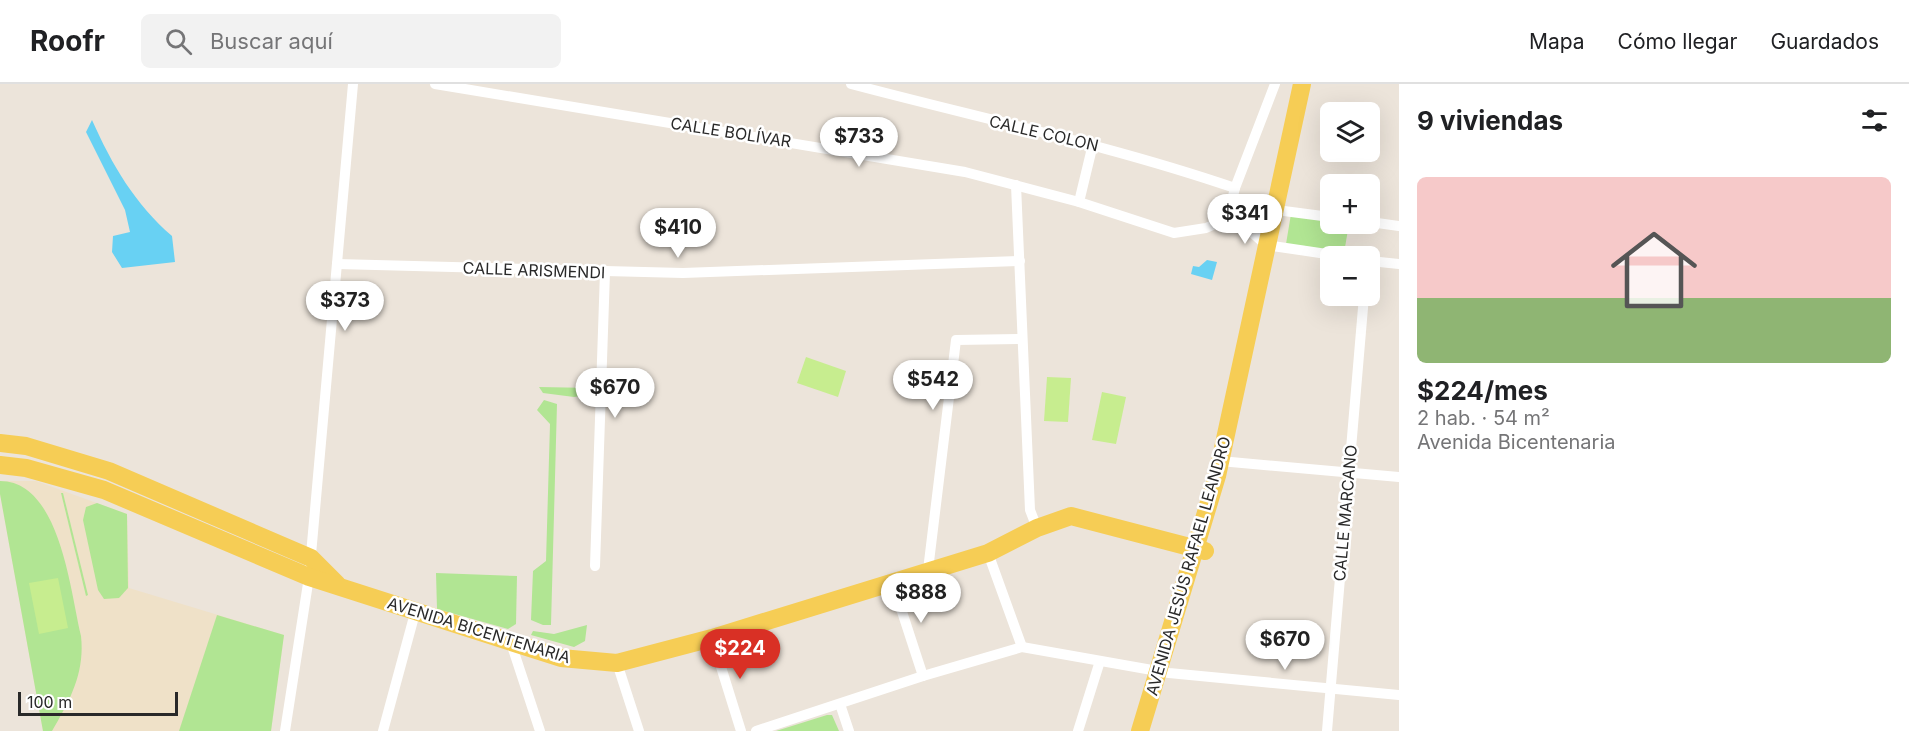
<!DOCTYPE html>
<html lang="es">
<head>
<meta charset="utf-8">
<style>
  body { margin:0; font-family:Inter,sans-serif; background:#f2f2f2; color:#202124; height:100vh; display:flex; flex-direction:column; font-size:22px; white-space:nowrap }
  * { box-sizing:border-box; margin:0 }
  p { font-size:20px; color:#757577 }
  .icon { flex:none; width:33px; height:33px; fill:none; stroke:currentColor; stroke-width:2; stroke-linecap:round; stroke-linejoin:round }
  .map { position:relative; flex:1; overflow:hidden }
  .side { display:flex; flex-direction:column; background:#fff; width:510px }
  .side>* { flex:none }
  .buttons { position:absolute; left:1320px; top:18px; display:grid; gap:12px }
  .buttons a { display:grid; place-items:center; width:60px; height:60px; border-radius:9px; background:#fff; box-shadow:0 6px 24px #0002; font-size:30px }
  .scale { position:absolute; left:18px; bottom:15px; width:160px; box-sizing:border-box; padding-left:6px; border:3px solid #292929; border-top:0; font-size:16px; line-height:21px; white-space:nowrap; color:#292929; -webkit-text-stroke:4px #fff; paint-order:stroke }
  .price { position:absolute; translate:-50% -51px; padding:0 14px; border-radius:21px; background:#fff; color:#222; font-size:20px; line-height:39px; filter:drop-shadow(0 2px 3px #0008) }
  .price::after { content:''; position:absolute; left:50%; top:36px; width:18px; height:14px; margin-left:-9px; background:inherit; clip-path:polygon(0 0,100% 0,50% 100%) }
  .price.current { background:#d93025; color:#fff }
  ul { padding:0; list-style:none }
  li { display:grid; align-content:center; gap:12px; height:318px; padding:0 18px }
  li+li { border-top:2px solid #e0e0e0 }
  li span { display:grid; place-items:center; height:186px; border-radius:9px; color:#555 }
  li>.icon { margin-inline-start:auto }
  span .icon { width:108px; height:108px; fill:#fffc; stroke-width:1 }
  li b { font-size:26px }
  h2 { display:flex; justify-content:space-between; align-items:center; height:72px; padding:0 18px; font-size:26px }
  header { display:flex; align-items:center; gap:36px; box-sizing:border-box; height:84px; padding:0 30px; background:#fff; border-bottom:2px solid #e0e0e0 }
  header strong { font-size:28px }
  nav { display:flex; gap:33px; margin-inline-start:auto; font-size:21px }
  .search { width:420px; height:54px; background:#f2f2f2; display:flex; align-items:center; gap:15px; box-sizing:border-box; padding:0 21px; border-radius:9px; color:#757577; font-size:22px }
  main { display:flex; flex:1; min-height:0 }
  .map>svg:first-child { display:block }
  .education { fill:#efe1c8 }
  .green { fill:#b1e593 }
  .pitch { fill:#c7ed8f }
  .water { fill:#68d1f3 }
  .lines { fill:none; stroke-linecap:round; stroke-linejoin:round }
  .street { stroke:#fff; stroke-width:10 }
  .primary { stroke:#f6cd55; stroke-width:18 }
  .labels { text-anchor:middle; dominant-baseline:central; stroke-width:5; stroke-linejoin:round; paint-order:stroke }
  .street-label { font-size:16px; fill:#292929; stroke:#fff }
</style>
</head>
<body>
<header>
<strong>Roofr</strong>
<div class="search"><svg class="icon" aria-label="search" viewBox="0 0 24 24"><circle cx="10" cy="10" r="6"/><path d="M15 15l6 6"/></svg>Buscar aquí</div>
<nav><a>Mapa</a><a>Cómo llegar</a><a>Guardados</a></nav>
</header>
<main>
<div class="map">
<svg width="1399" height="647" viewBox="0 0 1399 647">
  <rect width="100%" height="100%" fill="#ece4da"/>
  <!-- education -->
  <path class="education" d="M0,397H36L127,430L129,504L284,551L271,647H43L0,410Z"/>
  <!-- green -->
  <g class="green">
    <path d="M1291,130L1330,136V140H1349L1344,169L1286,160Z"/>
    <path d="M539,303L593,304L592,310L574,313L543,309Z"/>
    <path d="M544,316L557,320L551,541H543L531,536L533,487L546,477L550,340L537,326Z"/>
    <path d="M0,397C60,397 70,506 81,552C85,589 70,616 52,647H43L0,410Z"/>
    <path d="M61,409H63L88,511L86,512Z"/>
    <path d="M97,419L127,430L128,504L119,514L104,515L98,506L83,436L86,423Z"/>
    <path d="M436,489L517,492L516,540L508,545L437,525Z"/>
    <path d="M217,531L284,551L271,647H179Z"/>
    <path d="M587,541L585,557L574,563L531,551L533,547L554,550Z"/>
    <path d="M832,631L839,647H776L827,631Z"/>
  </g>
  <!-- pitch -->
  <g class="pitch">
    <path d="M806,273L846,287L838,313L797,299Z"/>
    <path d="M1047,293L1071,294L1068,338L1044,337Z"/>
    <path d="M1102,308L1126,313L1116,360L1092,356Z"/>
    <path d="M58,494L68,544L39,550L29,499Z"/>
  </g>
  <!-- water -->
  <g class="water">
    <path d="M92,36C112,81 135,120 172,152L175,178L122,184L112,168L113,152L130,148L125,126L86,48Z"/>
    <path d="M1207,176L1217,178L1212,196L1191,190L1193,182L1199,183Z"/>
  </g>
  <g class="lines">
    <!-- street -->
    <g class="street">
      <path d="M435,0L965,88L1079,118L1174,149L1206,144L1222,137L1229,128L1235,104L1275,0"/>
      <path d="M851,0C979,34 1109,61 1235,104"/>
      <path d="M1016,101L1030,426L1037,444"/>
      <path d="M1079,118L1093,60"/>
      <path d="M1284,127L1330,133"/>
      <path d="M1229,128L1266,161L1340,172"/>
      <path d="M1370,138L1399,142"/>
      <path d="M1370,177L1399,180"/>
      <path d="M337,180L683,189L1020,177"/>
      <path d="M1220,377L1399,393"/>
      <path d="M988,469L1022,563"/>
      <path d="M595,482L605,188"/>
      <path d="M928,486L956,256L1021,255"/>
      <path d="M892,497L923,592"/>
      <path d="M712,554L741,647"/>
      <path d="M511,559L540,647"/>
      <path d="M617,579L639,647"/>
      <path d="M840,620L849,647"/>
      <path d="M285,647L309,493L353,0"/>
      <path d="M383,647L415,529"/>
      <path d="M756,647L923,592L1022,563L1169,589L1399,611"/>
      <path d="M1078,647L1100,577"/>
      <path d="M1327,647L1364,212"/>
    </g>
    <!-- primary -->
    <g class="primary">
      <path d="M0,359L26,362L109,387L311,474L337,500"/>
      <path d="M0,381L26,384L104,406L309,493L561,574L617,579L712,554L988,469L1037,444L1071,432L1205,467"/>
      <path d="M1140,647L1217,392L1302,0"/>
    </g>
  </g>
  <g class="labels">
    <!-- street labels -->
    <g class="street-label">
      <text transform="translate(731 48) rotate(9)">CALLE BOLÍVAR</text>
      <text transform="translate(1044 49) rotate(13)">CALLE COLON</text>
      <text transform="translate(534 186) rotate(2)">CALLE ARISMENDI</text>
      <text transform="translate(1345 429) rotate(-85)">CALLE MARCANO</text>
      <text transform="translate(1188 482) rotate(-74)">AVENIDA JESÚS RAFAEL LEANDRO</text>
      <text transform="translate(479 546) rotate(17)">AVENIDA BICENTENARIA</text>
    </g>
  </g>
</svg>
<div class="buttons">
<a><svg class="icon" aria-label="layers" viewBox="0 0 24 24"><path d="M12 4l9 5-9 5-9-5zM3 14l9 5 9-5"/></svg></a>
<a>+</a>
<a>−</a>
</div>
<div class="scale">100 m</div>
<b class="price" style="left:859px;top:84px">$733</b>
<b class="price" style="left:1245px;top:161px">$341</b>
<b class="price" style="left:678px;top:175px">$410</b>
<b class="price" style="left:345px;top:248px">$373</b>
<b class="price" style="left:933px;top:327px">$542</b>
<b class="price" style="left:615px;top:335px">$670</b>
<b class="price" style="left:921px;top:540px">$888</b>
<b class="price" style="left:1285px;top:587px">$670</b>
<b class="price current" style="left:740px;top:596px">$224</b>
</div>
<section class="side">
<h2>9 viviendas<svg class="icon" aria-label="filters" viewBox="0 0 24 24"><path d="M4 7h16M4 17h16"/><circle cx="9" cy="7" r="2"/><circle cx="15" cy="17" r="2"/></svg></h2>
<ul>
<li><span style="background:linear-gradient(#f6c9c9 65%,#8fb573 0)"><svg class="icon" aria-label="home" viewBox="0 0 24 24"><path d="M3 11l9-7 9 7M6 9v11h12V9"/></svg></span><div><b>$224/mes</b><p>2 hab. · 54 m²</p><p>Avenida Bicentenaria</p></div></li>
</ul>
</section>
</main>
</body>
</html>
